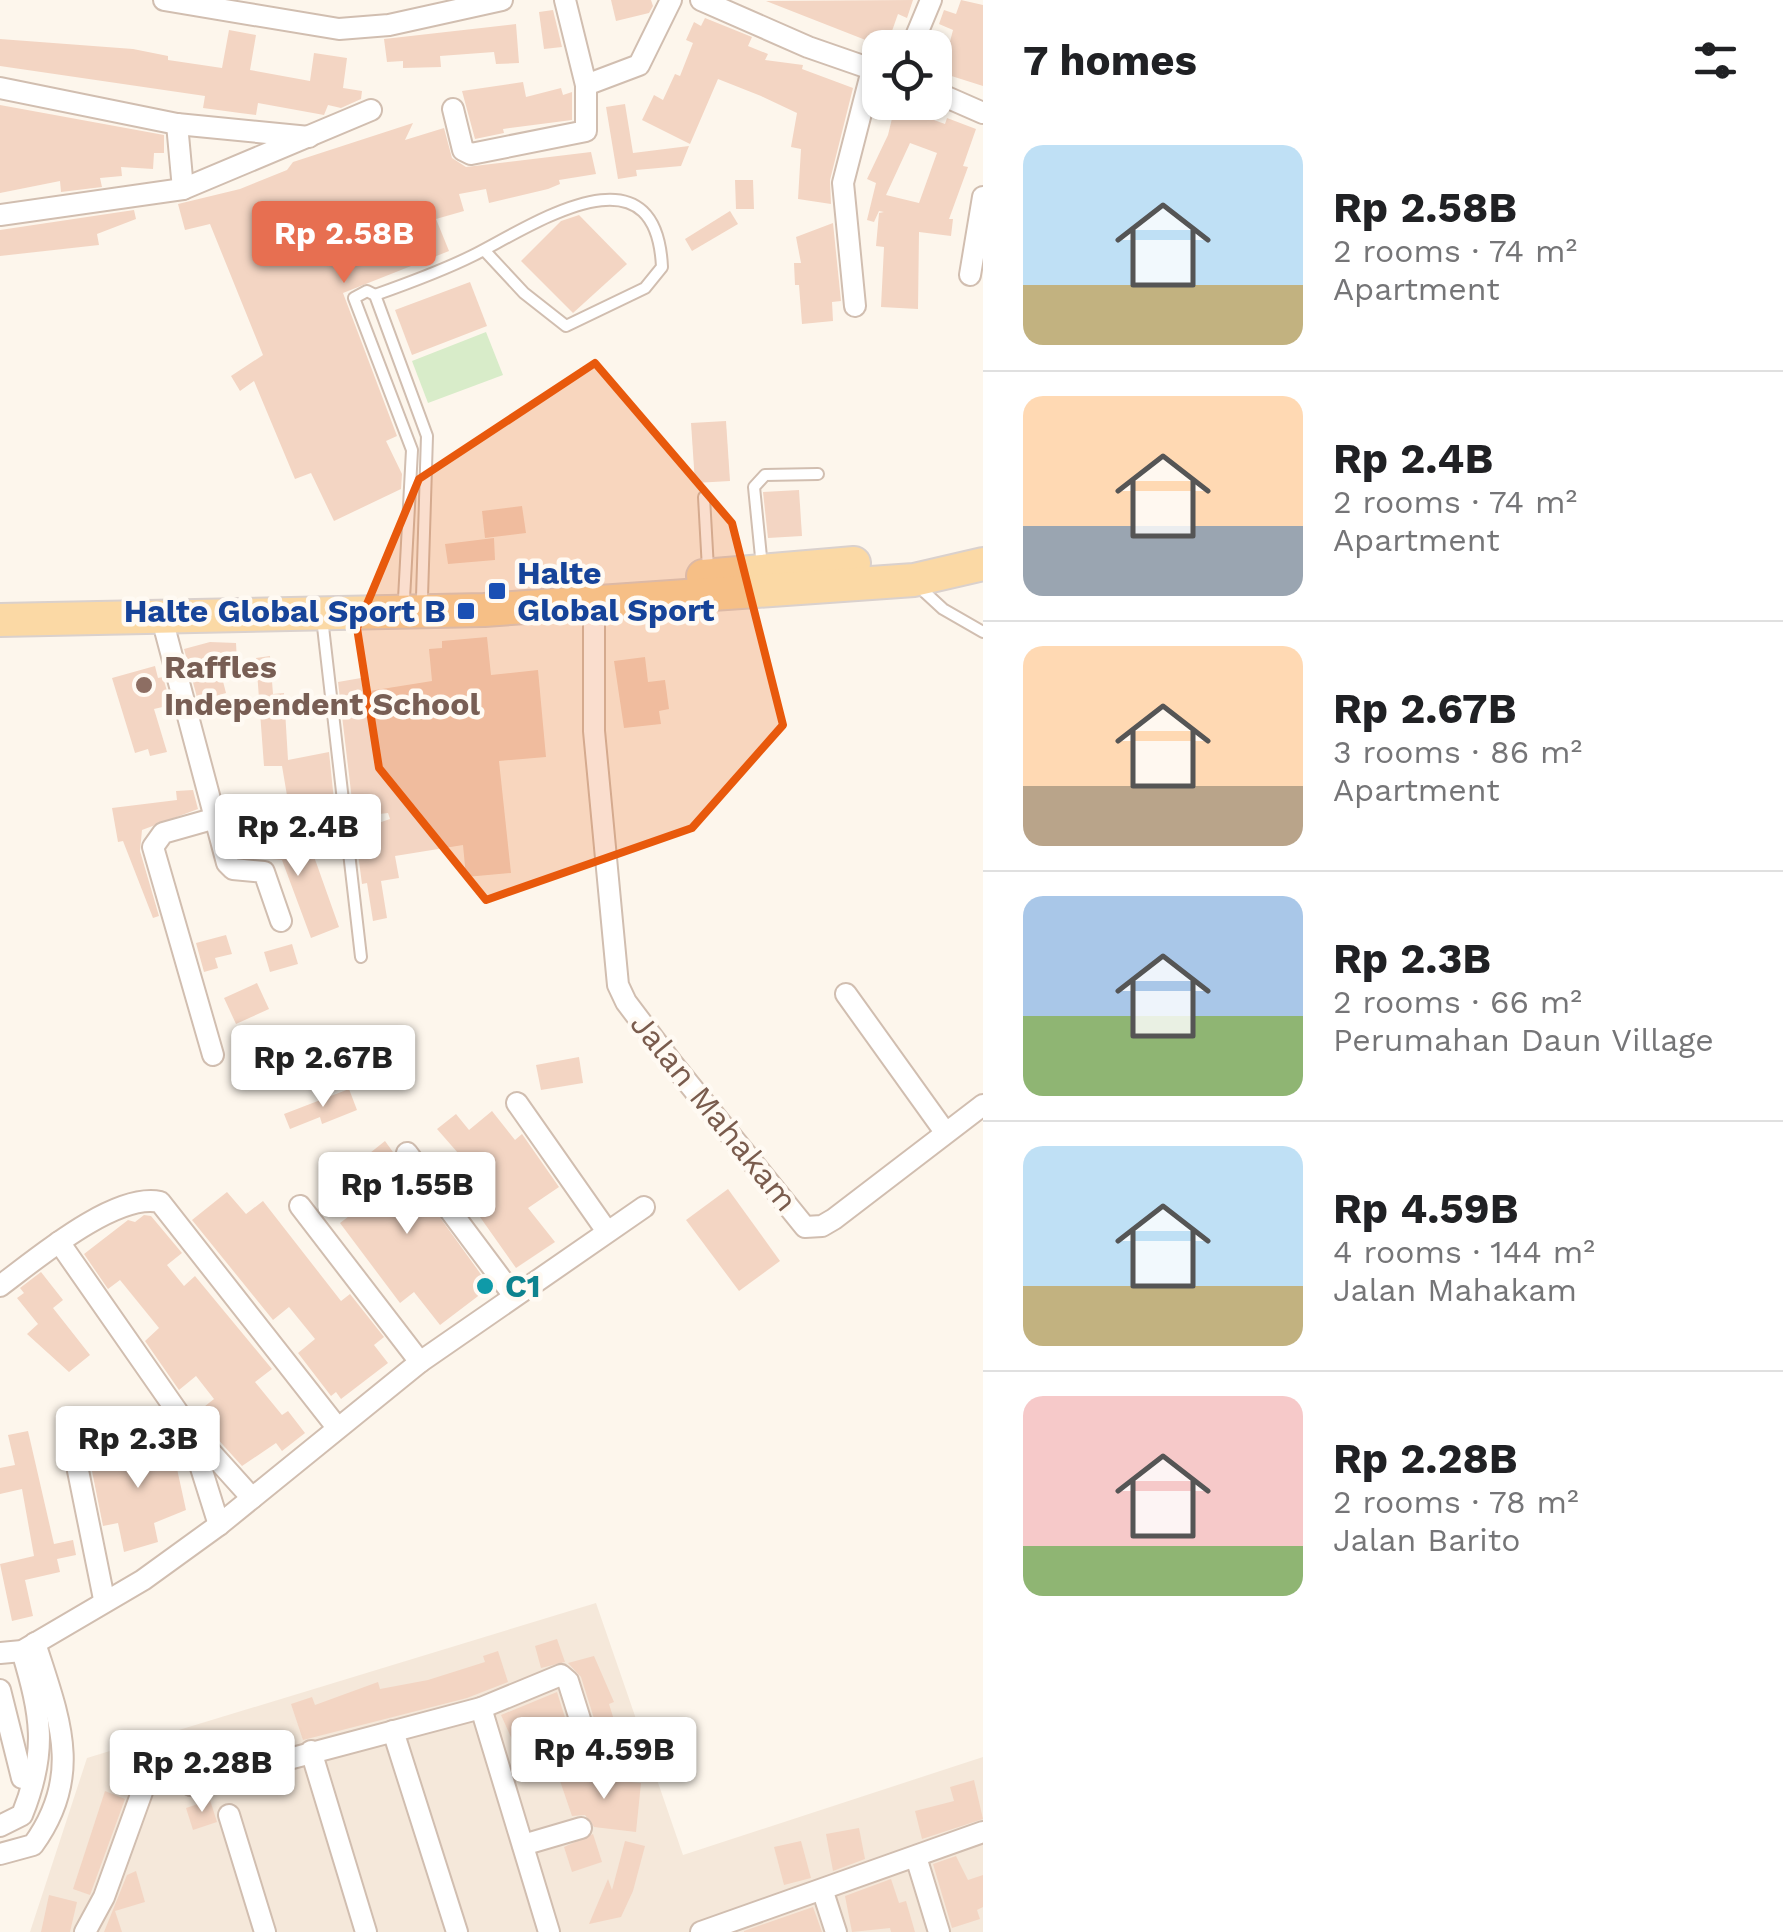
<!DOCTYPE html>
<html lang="en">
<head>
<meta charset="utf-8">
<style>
  body { margin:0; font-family:"Work Sans",sans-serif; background:#f2f2f2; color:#202124; height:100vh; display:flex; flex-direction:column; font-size:38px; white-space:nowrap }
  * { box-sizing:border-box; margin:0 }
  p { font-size:32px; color:#757577 }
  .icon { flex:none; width:55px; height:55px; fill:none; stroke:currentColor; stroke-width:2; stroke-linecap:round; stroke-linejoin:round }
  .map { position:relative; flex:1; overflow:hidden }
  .drawer { display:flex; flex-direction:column; background:#fff; width:800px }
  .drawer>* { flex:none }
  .tools { position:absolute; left:862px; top:30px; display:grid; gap:20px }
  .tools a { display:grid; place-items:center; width:90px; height:90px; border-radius:20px; background:#fff; box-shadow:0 2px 8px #0004; font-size:50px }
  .price { position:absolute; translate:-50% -85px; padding:0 22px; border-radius:10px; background:#fff; color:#222; font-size:32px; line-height:65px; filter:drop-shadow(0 2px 5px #0008) }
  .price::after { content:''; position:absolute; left:50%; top:60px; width:30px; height:22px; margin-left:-15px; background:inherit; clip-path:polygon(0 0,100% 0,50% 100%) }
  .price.current { background:#e76f51; color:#fff }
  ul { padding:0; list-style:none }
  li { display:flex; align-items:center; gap:30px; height:250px; padding:0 40px }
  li+li { border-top:2px solid #e0e0e0 }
  li span { display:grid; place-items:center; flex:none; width:280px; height:200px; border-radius:20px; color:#555 }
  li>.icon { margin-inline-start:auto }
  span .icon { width:120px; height:120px; fill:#fffc; stroke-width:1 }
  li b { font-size:42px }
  h2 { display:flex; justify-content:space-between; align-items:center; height:120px; padding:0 40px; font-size:42px }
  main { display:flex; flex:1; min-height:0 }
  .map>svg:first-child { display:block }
  .residential { fill:#f5e8da }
  .green { fill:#d8ecc9 }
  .building { fill:#f3d5c3; fill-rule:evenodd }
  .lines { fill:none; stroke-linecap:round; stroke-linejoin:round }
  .service-casing { stroke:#d1beb0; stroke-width:14 }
  .minor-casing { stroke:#d1beb0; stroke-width:24 }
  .primary-casing { stroke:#dad1cd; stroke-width:36 }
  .service { stroke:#fff; stroke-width:10 }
  .minor { stroke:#fff; stroke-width:20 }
  .primary { stroke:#fbd9a5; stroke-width:32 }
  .marked { fill:#e8590c; fill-opacity:0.2; stroke:#e8590c; stroke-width:8; stroke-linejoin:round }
  .transit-dot { fill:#1a4fb4; stroke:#fffaf3; stroke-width:4 }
  .education-dot { fill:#8d6e63; stroke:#fffaf3; stroke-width:4 }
  .culture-dot { fill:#0f9aa8; stroke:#fffaf3; stroke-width:4 }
  .labels { text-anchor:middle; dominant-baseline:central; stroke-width:9; stroke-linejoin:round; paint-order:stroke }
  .transit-label { font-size:32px; font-weight:bold; fill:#164399; stroke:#fffaf3; text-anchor:start }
  .education-label { font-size:32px; font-weight:bold; fill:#785e54; stroke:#fffaf3; text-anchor:start }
  .street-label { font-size:32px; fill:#7a5c4d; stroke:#fffaf3 }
  .culture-label { font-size:32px; font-weight:bold; fill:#0d838f; stroke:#fffaf3; text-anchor:start }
</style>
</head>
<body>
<main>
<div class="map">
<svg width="983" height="1932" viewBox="0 0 983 1932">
  <rect width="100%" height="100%" fill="#fdf6ec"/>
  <!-- residential -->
  <path class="residential" d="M596,1603L683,1855L983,1757V1932H30L87,1758Z"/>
  <!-- green -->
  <path class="green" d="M486,332L503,375L428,403L412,361Z"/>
  <!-- building -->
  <g class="building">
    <path d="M611,0H651L653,6L649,13L616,21Z"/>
    <path d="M913,0L907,18L898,14L886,48L766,1Z"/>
    <path d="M961,0L983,5V86L942,73L953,30L939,24L944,10L956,14Z"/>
    <path d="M553,10L562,47L544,49L539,12Z"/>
    <path d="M705,18L752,37L748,46L768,54L765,60L803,65L802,69L853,88L830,180L831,204L798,199L801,149L791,147L797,113L761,96L718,79L690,144L642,120L654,95L663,100L675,74L680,76L693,43L686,40L694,22L701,26Z"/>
    <path d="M516,24L519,63L496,64L494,52L440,56L441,67L403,68V61L387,62L384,39Z"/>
    <path d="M229,30L256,35L250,70L310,81L314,53L347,58L343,88L362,91L361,99L341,108L328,105L324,115L258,103L256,115L240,113L203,108L205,96L0,66V39L133,49L168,56V60L222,68Z"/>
    <path d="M523,82L526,97L561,88L563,95L572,92V120L503,129L504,133L475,139L462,91Z"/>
    <path d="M625,104L633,153L689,146L681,166L636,170L637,176L618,179L606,107Z"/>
    <path d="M0,105L164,135V153H154L153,169L121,167L122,176L100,178L102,187L61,192L60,181L0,193Z"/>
    <path d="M895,106L945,124L947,118L976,129L963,166L968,167L949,219H953L951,236L919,232L918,309L881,307L884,247L876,246L879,213L884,212L879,211L874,222L867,220L876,183L867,179L888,135ZM910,143L937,153L919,203L886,195Z"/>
    <path d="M413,123L405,140L444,128L452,158L466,167L591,152L596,174L559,180L560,184L548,189L489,203L486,189L459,194L464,211L436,219L449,251L343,293L397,436L386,441L402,474L401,489L334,521L311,473L295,479L254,381L240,391L231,376L263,355L210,224L185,230L178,204L240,189L287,170L293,162Z"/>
    <path d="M735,180H753L754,209H736Z"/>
    <path d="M134,210L136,219L97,234L99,245L0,256V230Z"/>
    <path d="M730,211L738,224L692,251L685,239Z"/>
    <path d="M579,215L627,264L573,313L521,261L561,221Z"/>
    <path d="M833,223L841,301L832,302L833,321L802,324L799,285H795L794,263H801L796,237Z"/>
    <path d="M470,282L487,326L412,355L395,310Z"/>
    <path d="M726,421L730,481L695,483L691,423Z"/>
    <path d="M799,490L802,536L768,538L763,492Z"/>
    <path d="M522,506L526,533L485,538L482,511Z"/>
    <path d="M494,538L495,560L448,564L445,544Z"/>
    <path d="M487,637L491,675L538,670L546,757L499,761L511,873L466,877L463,845L395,856L399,878L381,881L387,918L373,921L367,883L362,884L355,831L390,819L388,813L354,817L338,682L361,678L363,692L432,681L429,649L442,648V641Z"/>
    <path d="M210,642L236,643L237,662H218L226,693L198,701L184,649Z"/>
    <path d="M270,656L273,694L284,693L288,760L329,752L336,820L292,825L282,766H264L256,658Z"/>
    <path d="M645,657L648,682L665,680L669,709L659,711L661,724L624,728L614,661Z"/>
    <path d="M155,666L158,678L163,677L171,705L154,709L167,752L150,756L148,749L135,753L112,678Z"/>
    <path d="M193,790L198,809L142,830L140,851L159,916L153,918L123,841L118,842L112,808L177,800L176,791Z"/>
    <path d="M286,831L291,855L311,848L339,927L311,938L282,860L242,856L239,841Z"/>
    <path d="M226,935L232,954L215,958L218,968L204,972L196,943Z"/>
    <path d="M292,944L298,964L270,972L264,952Z"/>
    <path d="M257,983L269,1009L236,1024L224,998Z"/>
    <path d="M579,1057L583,1083L541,1090L536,1065Z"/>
    <path d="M349,1089L357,1110L322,1124L320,1117L290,1129L284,1114Z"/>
    <path d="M492,1111L515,1140L522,1134L559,1187L528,1208L555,1242L516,1268L456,1183L472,1169L437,1129L456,1114L469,1130Z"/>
    <path d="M385,1141L490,1287L440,1325L414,1292L400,1303L340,1223L357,1210L335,1181Z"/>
    <path d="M728,1189L780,1261L739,1291L686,1220Z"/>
    <path d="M227,1192L246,1214L263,1201L341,1301L350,1294L384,1337L374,1345L388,1363L341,1399L336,1392L331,1396L298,1353L315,1339L289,1307L273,1320L192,1220Z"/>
    <path d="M144,1215L151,1216L182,1253L167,1265L184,1286L195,1276L272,1369L255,1382L282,1415L288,1411L305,1433L282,1451L276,1443L242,1466L195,1414L214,1399L196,1376L179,1390L145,1341L159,1328L120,1280L108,1289L84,1254L128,1220L135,1222Z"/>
    <path d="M41,1272L63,1300L53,1308L90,1355L69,1372L27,1334L38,1324L17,1298L24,1293L20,1288Z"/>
    <path d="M28,1431L54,1544L73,1540L76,1555L57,1559L60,1572L25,1580L33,1616L12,1621L0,1564L34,1556L22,1489L0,1494V1468L15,1465L8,1435Z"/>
    <path d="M153,1433L158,1457L174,1455L186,1510L154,1523L158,1542L124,1552L118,1523L103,1526L92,1471L106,1468L103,1452Z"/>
    <path d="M557,1639L565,1662L541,1668L535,1646Z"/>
    <path d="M498,1651L508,1682L467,1698L303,1740L291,1704L312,1697L315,1705L378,1682L380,1689L428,1680L485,1662L483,1656Z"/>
    <path d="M594,1656L614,1702L609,1704L619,1736L624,1735L629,1751L560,1774L547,1735L515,1746L501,1715L557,1692L576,1753L587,1762L598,1758L602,1744L581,1677L568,1663Z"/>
    <path d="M558,1775L641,1783L636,1832L594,1827L585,1815L572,1816Z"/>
    <path d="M974,1780L983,1819L922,1839L915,1811L954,1801L950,1787Z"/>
    <path d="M105,1791L125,1799L90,1895L73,1889Z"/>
    <path d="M210,1800L217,1822L193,1830L186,1808Z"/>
    <path d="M859,1828L865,1859L833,1871L826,1834Z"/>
    <path d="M593,1834L602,1862L572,1872L564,1847Z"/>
    <path d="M625,1841L645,1846L633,1891L621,1917L589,1924L608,1879L612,1890Z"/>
    <path d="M801,1841L811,1878L784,1885L774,1847Z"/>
    <path d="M956,1856L968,1880L983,1875V1907L977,1910L980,1919L952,1928L933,1864Z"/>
    <path d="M136,1871L145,1902L115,1911L122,1932H104L127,1875Z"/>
    <path d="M891,1879L899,1903L906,1901L915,1932H891L890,1928L852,1932L845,1896Z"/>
    <path d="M49,1895L77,1902L70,1932H41Z"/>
    <path d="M813,1907L822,1932H744V1931Z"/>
  </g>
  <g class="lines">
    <defs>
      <g id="service">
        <path d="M375,295C409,283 442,271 474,255C533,225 656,141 662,267L645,288L566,326L524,293L484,250"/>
        <path d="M704,497L708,569"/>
        <path d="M762,567L754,487L765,475L818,474"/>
        <path d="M917,585L943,609L983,632"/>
        <path d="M404,599L412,450L354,298L367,291L375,295L427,436L422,597"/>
        <path d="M322,618L361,957"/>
      </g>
      <g id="minor">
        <path d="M164,0L339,29L389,25L502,0"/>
        <path d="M701,0L808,47L880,72"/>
        <path d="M911,48L931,0"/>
        <path d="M586,85L639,65L671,0"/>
        <path d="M0,88L177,124L309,137"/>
        <path d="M935,92L983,113"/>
        <path d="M453,109L463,150L471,154L586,131V85L565,0"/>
        <path d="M177,124L183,189"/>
        <path d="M0,215L183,189L371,110"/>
        <path d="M970,275L983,197"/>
        <path d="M855,306L843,183L872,70"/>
        <path d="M594,600V731L618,985L626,1002L672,1063L805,1227L822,1226L834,1219L983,1105"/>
        <path d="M161,615L227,863L233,869L264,872L281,921"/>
        <path d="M846,994L945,1132"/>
        <path d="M213,1055L153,847L163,833L216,818"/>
        <path d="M517,1103L606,1230"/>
        <path d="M407,1153L514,1296"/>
        <path d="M300,1206L420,1362"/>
        <path d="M59,1242L188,1427L252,1498"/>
        <path d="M0,1286C35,1260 115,1192 160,1202L336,1426"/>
        <path d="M71,1436L104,1599"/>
        <path d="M191,1436L219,1525"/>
        <path d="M0,1653L22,1651L143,1580L219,1525L420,1362L644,1207"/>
        <path d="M0,1690L22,1778"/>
        <path d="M481,1708L549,1932"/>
        <path d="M393,1731L457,1932"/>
        <path d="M311,1751L366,1932"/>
        <path d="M191,1785L481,1708L561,1675L568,1681L589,1748"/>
        <path d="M229,1815L265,1932"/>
        <path d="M0,1826L22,1815C48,1751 41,1715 22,1651"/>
        <path d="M523,1845L581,1828"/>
        <path d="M0,1854L33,1845C84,1775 59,1718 35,1643"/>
        <path d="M916,1857L939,1932"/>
        <path d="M823,1892L836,1932"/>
        <path d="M85,1932L104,1897L142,1792"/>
        <path d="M701,1932L983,1832"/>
      </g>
      <g id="primary">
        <path d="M703,576L854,563"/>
        <path d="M0,620L484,610L914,580L983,564"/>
      </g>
    </defs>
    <!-- service casing -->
    <use href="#service" class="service-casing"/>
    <!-- minor casing -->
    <use href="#minor" class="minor-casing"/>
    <!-- primary casing -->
    <use href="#primary" class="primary-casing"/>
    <!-- service -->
    <use href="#service" class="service"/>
    <!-- minor -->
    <use href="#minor" class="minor"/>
    <!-- primary -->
    <use href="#primary" class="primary"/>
  </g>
  <!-- marked area -->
  <path class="marked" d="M595,363L732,523L783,725L692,828L486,900L379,768L357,628L419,479Z"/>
  <!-- markers -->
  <g class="transit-dot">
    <rect x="487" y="581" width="20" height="20" rx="5"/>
    <rect x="456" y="601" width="20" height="20" rx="5"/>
  </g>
  <circle class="education-dot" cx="144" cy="685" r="10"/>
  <circle class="culture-dot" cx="485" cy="1286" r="10"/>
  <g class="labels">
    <!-- transit labels -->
    <g class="transit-label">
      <text x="517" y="573">Halte<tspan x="517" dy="37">Global Sport</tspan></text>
      <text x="446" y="611" text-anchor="end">Halte Global Sport B</text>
    </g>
    <!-- education labels -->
    <g class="education-label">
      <text x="164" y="667">Raffles<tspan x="164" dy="37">Independent School</tspan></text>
    </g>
    <!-- street labels -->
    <g class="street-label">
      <text transform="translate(714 1112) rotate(51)">Jalan Mahakam</text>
    </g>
    <!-- culture labels -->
    <g class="culture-label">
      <text x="505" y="1286">C1</text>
    </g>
  </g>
</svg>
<div class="tools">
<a><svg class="icon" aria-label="locate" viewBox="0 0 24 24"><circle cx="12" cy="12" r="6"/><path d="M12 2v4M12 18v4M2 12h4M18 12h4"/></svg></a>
</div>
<b class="price current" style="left:344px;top:286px">Rp 2.58B</b>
<b class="price" style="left:298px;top:879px">Rp 2.4B</b>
<b class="price" style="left:323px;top:1110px">Rp 2.67B</b>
<b class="price" style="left:407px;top:1237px">Rp 1.55B</b>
<b class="price" style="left:138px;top:1491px">Rp 2.3B</b>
<b class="price" style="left:604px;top:1802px">Rp 4.59B</b>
<b class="price" style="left:202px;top:1815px">Rp 2.28B</b>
</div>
<section class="drawer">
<h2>7 homes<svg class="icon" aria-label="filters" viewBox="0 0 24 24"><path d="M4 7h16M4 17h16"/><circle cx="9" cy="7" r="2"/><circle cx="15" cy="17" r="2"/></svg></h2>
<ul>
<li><span style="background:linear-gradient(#bfe0f5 70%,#c2b280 0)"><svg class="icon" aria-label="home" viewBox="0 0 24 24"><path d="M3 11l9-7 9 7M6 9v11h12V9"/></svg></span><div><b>Rp 2.58B</b><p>2 rooms · 74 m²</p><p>Apartment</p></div></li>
<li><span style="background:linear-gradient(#ffd9b3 65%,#9aa5b1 0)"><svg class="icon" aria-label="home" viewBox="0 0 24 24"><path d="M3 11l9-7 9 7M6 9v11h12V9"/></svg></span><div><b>Rp 2.4B</b><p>2 rooms · 74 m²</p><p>Apartment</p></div></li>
<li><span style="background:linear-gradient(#ffd9b3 70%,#b9a48a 0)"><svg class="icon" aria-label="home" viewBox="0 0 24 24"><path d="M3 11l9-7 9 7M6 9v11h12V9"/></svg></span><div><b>Rp 2.67B</b><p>3 rooms · 86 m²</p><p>Apartment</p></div></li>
<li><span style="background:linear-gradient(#a9c7e8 60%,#8fb573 0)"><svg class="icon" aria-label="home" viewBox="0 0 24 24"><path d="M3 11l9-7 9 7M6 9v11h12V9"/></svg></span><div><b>Rp 2.3B</b><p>2 rooms · 66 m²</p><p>Perumahan Daun Village</p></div></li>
<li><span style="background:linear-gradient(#bfe0f5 70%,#c2b280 0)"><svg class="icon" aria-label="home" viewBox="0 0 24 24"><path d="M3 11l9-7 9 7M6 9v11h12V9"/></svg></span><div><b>Rp 4.59B</b><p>4 rooms · 144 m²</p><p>Jalan Mahakam</p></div></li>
<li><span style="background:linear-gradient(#f6c9c9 75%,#8fb573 0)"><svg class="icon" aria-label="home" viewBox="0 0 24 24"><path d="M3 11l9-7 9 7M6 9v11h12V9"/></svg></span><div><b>Rp 2.28B</b><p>2 rooms · 78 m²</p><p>Jalan Barito</p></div></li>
</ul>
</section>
</main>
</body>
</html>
